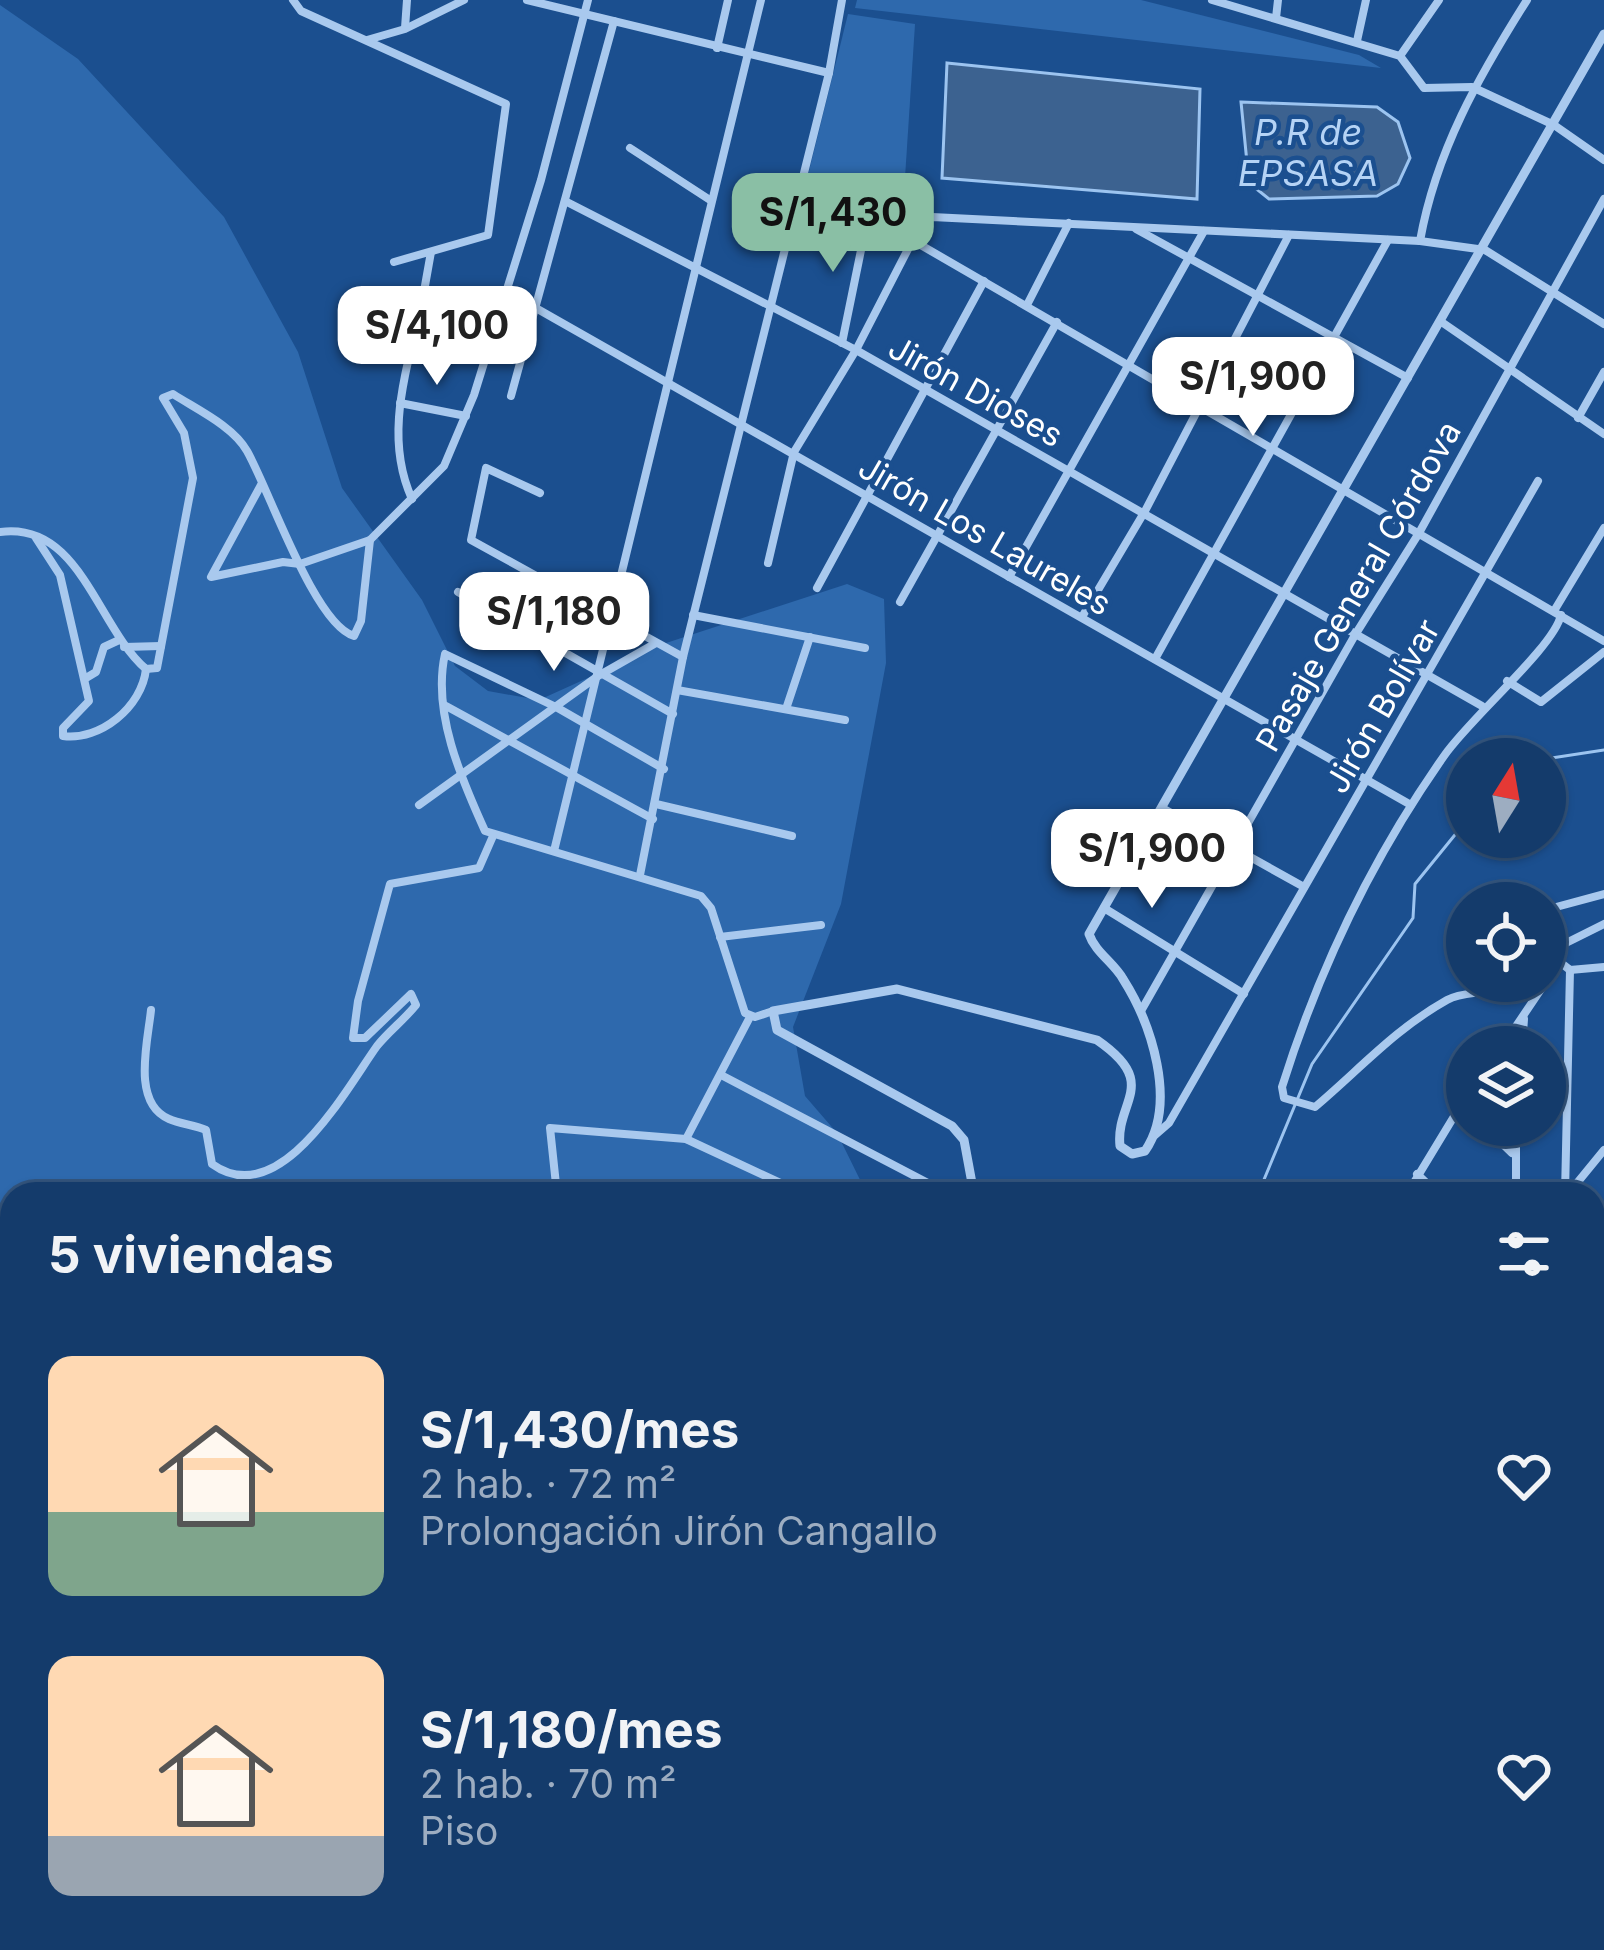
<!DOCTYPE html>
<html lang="es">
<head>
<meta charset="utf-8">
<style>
  body { margin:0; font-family:Inter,sans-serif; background:#214673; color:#f1f3f6; height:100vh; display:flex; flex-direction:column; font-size:45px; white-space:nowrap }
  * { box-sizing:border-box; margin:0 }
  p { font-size:39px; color:#9dadc1 }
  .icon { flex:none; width:66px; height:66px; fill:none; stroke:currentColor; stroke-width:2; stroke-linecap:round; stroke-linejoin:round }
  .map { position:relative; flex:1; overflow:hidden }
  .side { position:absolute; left:0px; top:1182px; width:1605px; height:768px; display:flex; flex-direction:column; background:#143b6b; border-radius:36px 36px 0 0; box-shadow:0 3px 9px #0004,0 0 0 3px #33557e }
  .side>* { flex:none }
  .needle { width:78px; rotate:11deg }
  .controls { position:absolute; left:1446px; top:738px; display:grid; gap:24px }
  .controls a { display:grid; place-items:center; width:120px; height:120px; border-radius:50%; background:#143b6b; box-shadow:0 3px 9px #0004,0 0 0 3px #33557e; font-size:60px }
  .price { position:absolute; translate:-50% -102px; padding:0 27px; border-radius:24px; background:#fff; color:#222; font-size:39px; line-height:78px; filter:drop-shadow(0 3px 6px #0008) }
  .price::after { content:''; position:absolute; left:50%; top:72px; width:36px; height:27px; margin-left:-18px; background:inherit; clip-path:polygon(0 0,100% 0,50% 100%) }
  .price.active { background:#8abfa5; color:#111 }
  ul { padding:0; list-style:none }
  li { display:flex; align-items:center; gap:36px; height:300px; padding:0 48px }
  li span { display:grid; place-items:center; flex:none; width:336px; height:240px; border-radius:24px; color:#555 }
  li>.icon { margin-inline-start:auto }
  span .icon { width:144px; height:144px; fill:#fffc; stroke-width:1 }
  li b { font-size:51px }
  h2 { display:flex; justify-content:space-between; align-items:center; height:144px; padding:0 48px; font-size:51px }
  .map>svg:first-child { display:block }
  .green { fill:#2e69ad }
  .water { fill:#3c6290; stroke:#9cc4f0; stroke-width:3 }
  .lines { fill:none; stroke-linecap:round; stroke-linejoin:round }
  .stream { stroke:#9cc4f0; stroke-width:3 }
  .minor { stroke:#a9c9ee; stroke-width:8 }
  .tertiary { stroke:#a9c9ee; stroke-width:9 }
  .labels { text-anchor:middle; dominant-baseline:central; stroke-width:9; stroke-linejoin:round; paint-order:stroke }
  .street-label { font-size:33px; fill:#fff; stroke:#1b4f8f }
  .water-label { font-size:36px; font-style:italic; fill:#b5d3f5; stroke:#1b4f8f }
</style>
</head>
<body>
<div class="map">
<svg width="1604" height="1950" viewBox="0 0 1604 1950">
  <rect width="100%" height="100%" fill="#1b4f8f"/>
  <!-- green -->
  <g class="green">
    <path d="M857,0H1141L1359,55L1381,68L855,8Z"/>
    <path d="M0,5L78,59L224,217L298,352L342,488L422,600L455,666L488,691L539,700L663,644L847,584L884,599L886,663L841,904L793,1027L805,1096L837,1133L867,1194H12V1938H472L460,1950H0Z"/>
    <path d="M848,14L915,24L904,193L805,187Z"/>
  </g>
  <!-- water -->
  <g class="water">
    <path d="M947,63L1200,89L1197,199L942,178Z"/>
    <path d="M1241,102L1377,107L1398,122L1410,158L1398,184L1377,196L1269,199L1249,183Z"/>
  </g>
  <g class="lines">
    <!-- stream -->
    <g class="stream">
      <path d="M1545,759L1604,750"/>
      <path d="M1258,1194L1312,1064L1413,918L1415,884L1467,820"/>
      <path d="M519,1950L526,1938"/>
    </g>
    <!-- minor -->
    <g class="minor">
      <path d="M293,0L301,11L506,104L488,235L394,262"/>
      <path d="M527,0L829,73"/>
      <path d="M1212,0L1400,56L1424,88L1472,87L1554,125L1604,160"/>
      <path d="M1276,18L1278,0"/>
      <path d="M405,28L407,0"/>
      <path d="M367,40L405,29L464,0"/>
      <path d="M1357,41L1366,0"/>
      <path d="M717,48L728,0"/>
      <path d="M1400,56L1439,0"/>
      <path d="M630,148L710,200"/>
      <path d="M565,201L856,350L1482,706"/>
      <path d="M794,202L846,209L912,240L1604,641"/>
      <path d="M1136,229L1408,378"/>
      <path d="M1420,241C1436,151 1479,76 1527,0"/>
      <path d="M423,297L431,252"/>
      <path d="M1027,305L1069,223"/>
      <path d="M534,307L1411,805"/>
      <path d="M1443,323L1604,434"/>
      <path d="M842,343L868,216"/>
      <path d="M511,396L614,21"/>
      <path d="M400,403L466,416"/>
      <path d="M1578,418L1604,372"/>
      <path d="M261,485L211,577L283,562L300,564L370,540L444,466L474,395L541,180L588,0"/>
      <path d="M540,493L486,468L471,540L683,657"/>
      <path d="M412,499C382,433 409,365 423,297L499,315"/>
      <path d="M0,532C80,521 97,627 146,669L157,668L193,478L184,433L163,398L173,394C196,409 233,426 247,451C269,489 314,624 354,636L361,621L370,540"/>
      <path d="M36,538L60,575L89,701L63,728V736C100,741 142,707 146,669"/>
      <path d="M768,563L794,452L856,350L921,224L932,217L1420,241L1485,250L1604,324"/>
      <path d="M1009,577L1204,231"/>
      <path d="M817,588L984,281"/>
      <path d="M458,592L673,714"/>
      <path d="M900,602L1057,322"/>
      <path d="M1554,611L1604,528"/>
      <path d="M693,615L865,648"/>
      <path d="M1082,617L1145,511L1289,235"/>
      <path d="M124,647L161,646"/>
      <path d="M1155,659L1388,240"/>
      <path d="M86,678L96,672L104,647L117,641"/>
      <path d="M1507,681L1541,702L1604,652"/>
      <path d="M677,690L845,720"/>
      <path d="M446,706L653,819"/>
      <path d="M786,709L810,637"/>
      <path d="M664,769L556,707L445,654C432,712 461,778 485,831L701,896L711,908L745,1013L755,1017L773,1011"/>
      <path d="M656,804L792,836"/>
      <path d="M419,805L598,676L656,643"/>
      <path d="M1164,809L1304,887"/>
      <path d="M554,851L761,0"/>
      <path d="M640,875L683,657L829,73L842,0"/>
      <path d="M1104,908L1244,994"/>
      <path d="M1545,910L1604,894"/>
      <path d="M1604,924L1564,944L1556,959L1570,970L1604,967"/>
      <path d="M720,937L821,925"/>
      <path d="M1508,981C1492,997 1467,989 1447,1000C1395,1029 1360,1069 1315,1107L1284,1098L1282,1087C1319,969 1373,857 1444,756C1470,718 1554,647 1561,615"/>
      <path d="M151,1010C148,1041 131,1103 169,1119C180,1124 195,1125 206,1130L212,1164C280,1213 346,1089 377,1046C389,1031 404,1020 416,1005L411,994L365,1038H353L358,1001L390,884L479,868L493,836"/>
      <path d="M1141,1011L1355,635L1419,533L1604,199"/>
      <path d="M1502,1047L1558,964"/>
      <path d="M1522,1047L1524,1019"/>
      <path d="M723,1076L949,1194"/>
      <path d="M1483,1125L1512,1153"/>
      <path d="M1516,1125V1194"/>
      <path d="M1154,1136L1169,1123L1538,481"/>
      <path d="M686,1139L750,1017"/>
      <path d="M1417,1174L1438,1194"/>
      <path d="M557,1194L550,1128L686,1139L804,1194"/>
      <path d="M1407,1194L1467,1095"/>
      <path d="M1565,1194L1570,970"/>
      <path d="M1568,1194L1604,1150"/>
      <path d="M1593,1302L1604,1297"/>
      <path d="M1593,1413L1604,1417"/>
      <path d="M1593,1487L1604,1492"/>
      <path d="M0,1555L12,1563"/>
      <path d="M1593,1576L1604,1552"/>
      <path d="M1593,1600L1604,1603"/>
      <path d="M1598,1878L1604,1860"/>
      <path d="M1593,1929L1604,1913"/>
      <path d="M1204,1938L1209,1950"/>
      <path d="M1237,1938H1306"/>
      <path d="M1347,1950L1349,1938"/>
      <path d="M1410,1950L1416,1938"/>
      <path d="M1578,1950L1586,1938"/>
    </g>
    <!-- tertiary -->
    <g class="tertiary">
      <path d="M974,1194L964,1140L952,1126L777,1030L773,1011L897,989L1097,1040C1161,1084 1115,1101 1120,1146L1132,1154L1145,1151C1178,1103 1151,1023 1123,979C1114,963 1095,952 1089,934L1604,34"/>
      <path d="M128,1950L131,1938"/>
      <path d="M177,1950L179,1938"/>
      <path d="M202,1950L210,1938"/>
      <path d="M372,1950L385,1938"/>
    </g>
  </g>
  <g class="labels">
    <!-- street labels -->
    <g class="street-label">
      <text transform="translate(976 391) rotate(29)">Jirón Dioses</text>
      <text transform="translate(985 535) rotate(30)">Jirón Los Laureles</text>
      <text transform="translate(1358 586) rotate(-60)">Pasaje General Córdova</text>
      <text transform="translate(1382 706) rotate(-60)">Jirón Bolívar</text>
    </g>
    <!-- water labels -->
    <g class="water-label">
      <text x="1308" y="132">P.R de<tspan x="1308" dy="41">EPSASA</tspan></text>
    </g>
  </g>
</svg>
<div class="controls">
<a><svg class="needle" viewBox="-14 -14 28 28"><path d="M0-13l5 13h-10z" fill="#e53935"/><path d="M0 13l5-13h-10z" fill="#9dadc1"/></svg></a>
<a><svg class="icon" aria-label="locate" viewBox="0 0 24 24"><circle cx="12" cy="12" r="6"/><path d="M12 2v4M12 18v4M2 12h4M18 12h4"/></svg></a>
<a><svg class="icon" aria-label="layers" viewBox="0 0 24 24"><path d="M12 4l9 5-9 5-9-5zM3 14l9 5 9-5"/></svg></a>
</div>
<b class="price active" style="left:833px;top:275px">S/1,430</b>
<b class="price" style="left:437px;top:388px">S/4,100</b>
<b class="price" style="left:1253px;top:439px">S/1,900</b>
<b class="price" style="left:554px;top:674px">S/1,180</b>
<b class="price" style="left:1152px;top:911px">S/1,900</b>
<section class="side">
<h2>5 viviendas<svg class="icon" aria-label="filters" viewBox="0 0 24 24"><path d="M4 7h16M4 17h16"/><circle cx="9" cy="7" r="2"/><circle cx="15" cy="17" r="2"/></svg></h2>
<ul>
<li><span style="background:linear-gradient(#ffd9b3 65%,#7fa58c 0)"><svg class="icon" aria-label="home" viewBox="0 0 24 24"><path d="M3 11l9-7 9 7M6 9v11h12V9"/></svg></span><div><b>S/1,430/mes</b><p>2 hab. · 72 m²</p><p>Prolongación Jirón Cangallo</p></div><svg class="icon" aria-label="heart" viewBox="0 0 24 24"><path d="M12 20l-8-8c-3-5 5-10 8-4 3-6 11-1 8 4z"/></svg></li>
<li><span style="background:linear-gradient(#ffd9b3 75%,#9aa5b1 0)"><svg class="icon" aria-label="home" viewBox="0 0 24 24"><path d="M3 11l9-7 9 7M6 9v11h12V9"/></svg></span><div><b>S/1,180/mes</b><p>2 hab. · 70 m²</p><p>Piso</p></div><svg class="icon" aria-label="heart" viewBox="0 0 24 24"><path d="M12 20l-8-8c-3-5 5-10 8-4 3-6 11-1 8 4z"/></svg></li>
</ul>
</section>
</div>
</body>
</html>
